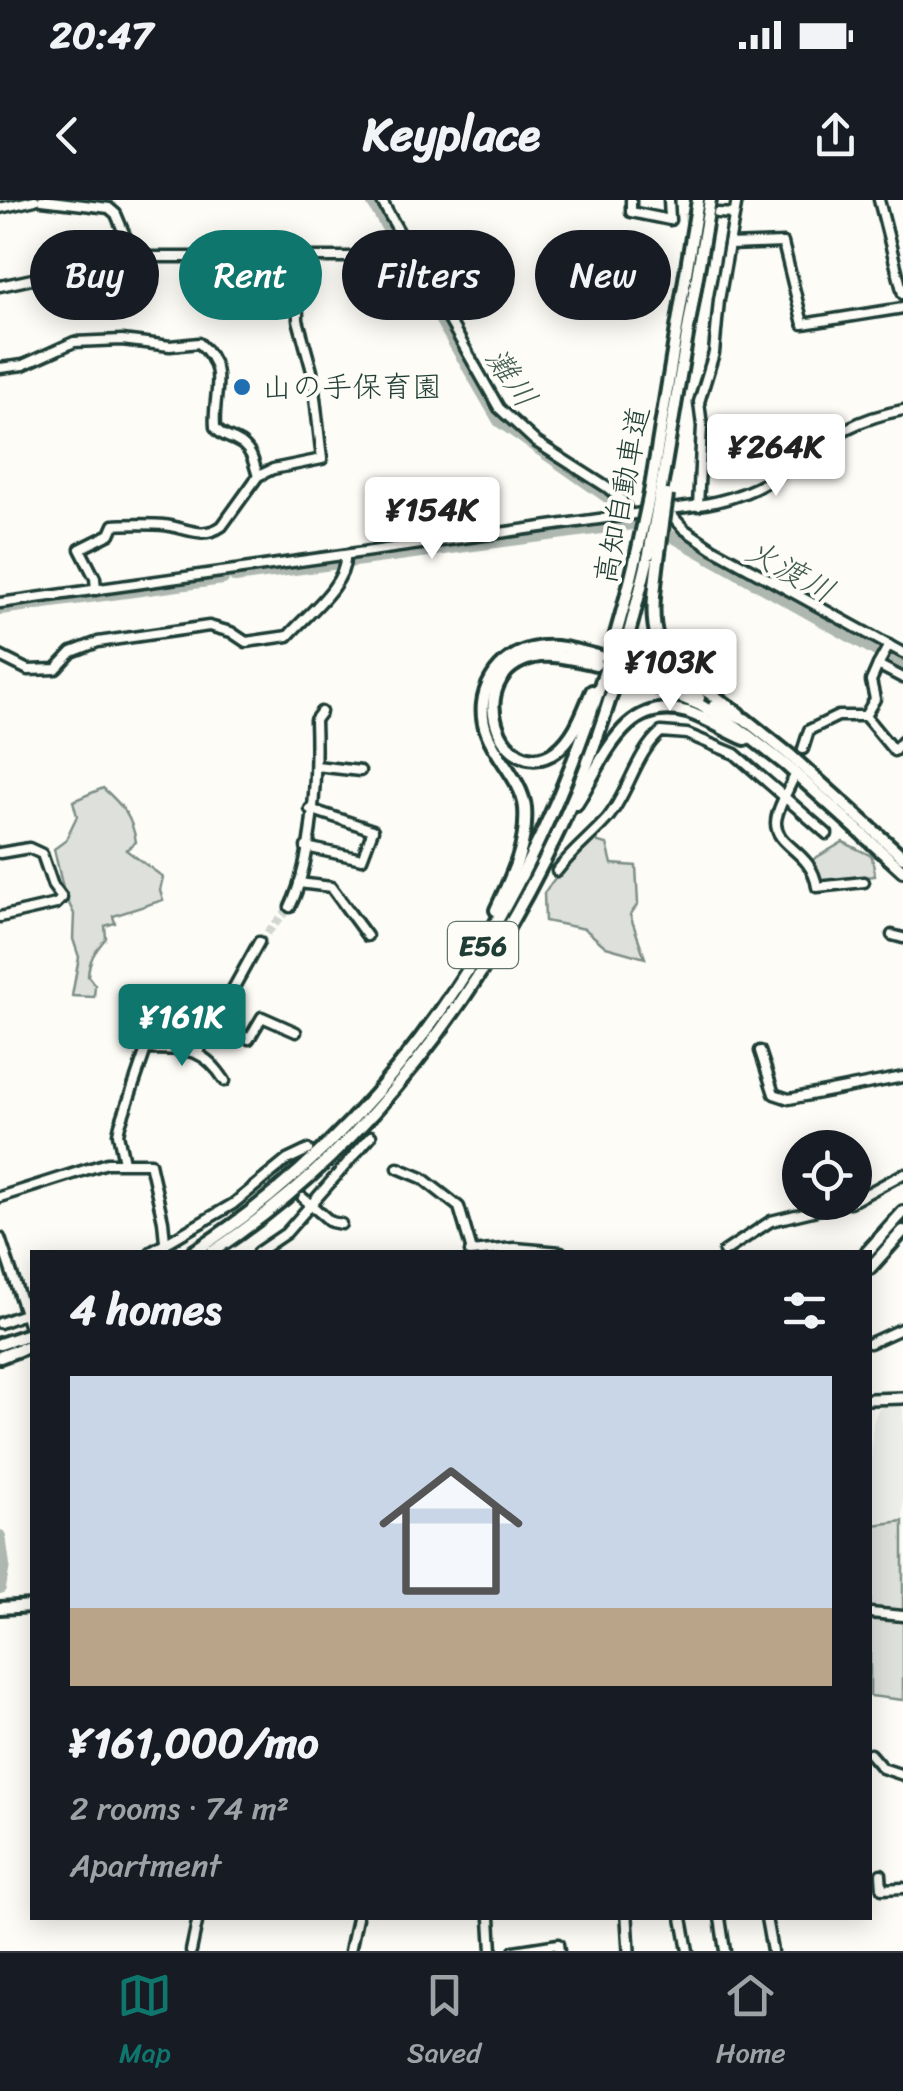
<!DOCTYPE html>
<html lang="en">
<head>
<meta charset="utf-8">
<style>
  body { margin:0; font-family:Sriracha,"Klee One",sans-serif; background:#20242c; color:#f1f3f6; height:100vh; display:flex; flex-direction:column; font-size:38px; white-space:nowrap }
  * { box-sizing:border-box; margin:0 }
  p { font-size:32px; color:#9ea1a6 }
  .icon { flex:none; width:55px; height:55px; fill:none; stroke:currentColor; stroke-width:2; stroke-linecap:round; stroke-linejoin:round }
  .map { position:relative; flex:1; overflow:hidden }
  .panel { position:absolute; left:30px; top:1050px; width:842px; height:670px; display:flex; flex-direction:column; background:#171b24; border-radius:0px; box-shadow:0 5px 25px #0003 }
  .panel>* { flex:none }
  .banner { position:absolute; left:30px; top:30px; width:845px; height:90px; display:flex; gap:20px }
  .fabs { position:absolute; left:782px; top:930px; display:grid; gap:20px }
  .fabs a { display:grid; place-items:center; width:90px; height:90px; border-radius:50%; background:#171b24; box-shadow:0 5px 25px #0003; font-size:50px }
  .price { position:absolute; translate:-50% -85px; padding:0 22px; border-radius:10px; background:#fff; color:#222; font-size:32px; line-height:65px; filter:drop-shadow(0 2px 5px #0008) }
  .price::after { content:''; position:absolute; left:50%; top:60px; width:30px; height:22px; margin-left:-15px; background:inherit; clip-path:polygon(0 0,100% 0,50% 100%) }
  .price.selected { background:#0f766e; color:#fff }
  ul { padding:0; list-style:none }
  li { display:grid; align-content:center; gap:20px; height:530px; padding:0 40px }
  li+li { border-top:2px solid #363941 }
  li span { display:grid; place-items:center; height:310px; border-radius:0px; color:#555 }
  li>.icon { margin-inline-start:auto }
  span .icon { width:180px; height:180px; fill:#fffc; stroke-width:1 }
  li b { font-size:42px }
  h2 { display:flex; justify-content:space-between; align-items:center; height:120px; padding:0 40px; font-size:42px }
  .tag { padding:0 35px; border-radius:45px; background:#171b24; box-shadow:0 5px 25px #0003; font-size:35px; line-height:90px }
  .tag.selected { background:#0f766e; color:#fff }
  .status { display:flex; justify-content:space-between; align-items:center; height:70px; padding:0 50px; background:#171b24; direction:ltr }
  .status svg { height:28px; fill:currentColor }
  header { display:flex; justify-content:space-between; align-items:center; height:130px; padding:0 40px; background:#171b24; font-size:45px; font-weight:700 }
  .tab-bar { display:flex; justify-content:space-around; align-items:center; height:140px; border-top:2px solid #363941; background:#171b24; font-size:28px; color:#9ea1a6 }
  .tab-bar a { display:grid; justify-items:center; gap:5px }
  .tab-bar .selected { color:#0f766e }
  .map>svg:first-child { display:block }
  .built { fill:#eceee9 }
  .green { fill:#dde0db; stroke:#7e8e88; stroke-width:2.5 }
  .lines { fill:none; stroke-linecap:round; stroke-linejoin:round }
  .river { stroke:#aeb8b1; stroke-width:12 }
  .minor-tunnel { stroke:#d1d6d0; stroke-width:8; stroke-dasharray:8 4; stroke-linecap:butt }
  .minor-casing { stroke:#1f3d34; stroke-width:15 }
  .major-casing { stroke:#1f3d34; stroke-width:16 }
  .highway-casing { stroke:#1f3d34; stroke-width:18 }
  .minor { stroke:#fdfcf7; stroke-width:8 }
  .major { stroke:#fdfcf7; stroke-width:9 }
  .highway { stroke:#fdfcf7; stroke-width:10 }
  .highway-bridge-casing { stroke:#1f3d34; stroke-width:18; stroke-linecap:butt }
  .highway-bridge { stroke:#fdfcf7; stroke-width:10 }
  .poi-dot { fill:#1f6fb2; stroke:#fdfcf7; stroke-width:4 }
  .labels { text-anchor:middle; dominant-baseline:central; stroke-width:8; stroke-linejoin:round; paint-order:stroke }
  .shield { fill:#fdfcf7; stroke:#62766e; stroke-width:2.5 }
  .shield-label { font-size:28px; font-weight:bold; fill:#1f3d34 }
  .poi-label { font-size:30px; fill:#1f3d34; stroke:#fdfcf7; text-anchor:start }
  .street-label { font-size:30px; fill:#1f3d34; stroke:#fdfcf7 }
  .water-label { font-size:32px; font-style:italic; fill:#435c53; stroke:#fdfcf7 }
</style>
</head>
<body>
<div class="status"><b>20:47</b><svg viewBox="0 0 49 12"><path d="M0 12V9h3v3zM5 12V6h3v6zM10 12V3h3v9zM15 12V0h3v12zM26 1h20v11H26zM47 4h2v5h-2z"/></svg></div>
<header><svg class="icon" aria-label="back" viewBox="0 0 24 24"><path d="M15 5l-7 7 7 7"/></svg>Keyplace<svg class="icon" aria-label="share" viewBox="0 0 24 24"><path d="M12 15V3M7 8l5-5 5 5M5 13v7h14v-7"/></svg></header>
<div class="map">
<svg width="903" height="1751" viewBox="0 0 903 1751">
  <rect width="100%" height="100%" fill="#fdfcf7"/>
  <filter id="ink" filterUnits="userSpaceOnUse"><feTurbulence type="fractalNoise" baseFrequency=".01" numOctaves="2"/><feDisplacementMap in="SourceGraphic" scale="20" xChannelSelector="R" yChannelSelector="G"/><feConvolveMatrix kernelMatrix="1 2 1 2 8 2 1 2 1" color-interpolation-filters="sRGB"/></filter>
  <g filter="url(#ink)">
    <!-- built -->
    <path class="built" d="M903,1205V1415L870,1412V1278L873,1223L878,1210L884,1206Z"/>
    <!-- green -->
    <g class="green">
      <path d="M103,588C122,605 132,616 136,642L126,650L163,677L160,690L163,700L113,716L115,723L105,726L106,738C95,751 89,759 88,776L95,785L94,797L72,796L79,757L73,739L74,714L64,693L54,649L65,641L77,616L73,601Z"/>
      <path d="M595,633L598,642L607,644L612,664L636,666L638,704L630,715L645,758L606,747L585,729L545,721L544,693L567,662Z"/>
      <path d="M843,642L872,656L875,676L820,683L812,660Z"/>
      <path d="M903,1321V1413L870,1410L873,1325Z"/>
      <path d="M870,1419L903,1421V1500L870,1496Z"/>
    </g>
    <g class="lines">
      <!-- river -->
      <g class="river">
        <path d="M371,0L499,221L613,301"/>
        <path d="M652,325L903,466"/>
        <path d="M235,377L647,322"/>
        <path d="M0,409L223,379"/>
        <path d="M0,1336L4,1365L0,1388"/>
      </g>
      <!-- minor-tunnel -->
      <g class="minor-tunnel">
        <path d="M684,18L718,13"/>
        <path d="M259,742L290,707"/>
      </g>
      <defs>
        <g id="minor">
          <path d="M42,0L109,8L116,14L134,57"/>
          <path d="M381,0L499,208L536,242L608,288L622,300L629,314"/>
          <path d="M631,0V12L670,20L669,0"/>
          <path d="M879,0L903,94"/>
          <path d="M0,8L35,0"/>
          <path d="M718,13L734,14"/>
          <path d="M729,45L783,43L803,124L903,108"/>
          <path d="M0,86L134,57H362L388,55L410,47"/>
          <path d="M0,168L23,165L74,142L122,140L170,146L199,143C230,170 212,194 215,227C222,238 233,237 243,245C253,253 254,265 258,276"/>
          <path d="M698,306L702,226L699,202L714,153L719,100L737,0"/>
          <path d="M662,310C699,306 735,301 767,282C821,250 835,223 903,210"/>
          <path d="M667,310L684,329L712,348L903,453"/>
          <path d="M96,390L95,378L80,349L110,334L114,325C120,324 157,324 164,325C185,327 202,340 222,326L258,276L273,269L322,259L312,171L298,120L297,81L290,58"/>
          <path d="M0,403L649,312"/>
          <path d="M889,445L878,465L903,478"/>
          <path d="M0,456L28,470L56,469L72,452L98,442L209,426L231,432L246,442L288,436C306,415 348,384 345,355"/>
          <path d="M878,465L871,481L875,499L865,516L894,551L903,541"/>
          <path d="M803,549L809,530L838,516H865"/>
          <path d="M316,566L360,571"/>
          <path d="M793,579C788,591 776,610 776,623C776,647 812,651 817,687L864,682"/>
          <path d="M306,647L362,659L373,630L310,609"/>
          <path d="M0,653L29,648L42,654L53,686L62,698L56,704L0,717"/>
          <path d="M557,671C573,650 590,638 607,619C629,593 635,554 661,532L687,534L735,554L827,634"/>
          <path d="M299,683L331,687L367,736"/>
          <path d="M290,707C314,658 317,574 315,520L321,512"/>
          <path d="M892,735L903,738"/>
          <path d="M214,821L249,839L262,817L296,832"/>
          <path d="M146,849C185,850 202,845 225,881"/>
          <path d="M760,851L774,894L789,899L903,877"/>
          <path d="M198,852L259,742"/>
          <path d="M124,962L118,934L120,925L146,849L165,819"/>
          <path d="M398,968L422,978L459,1007L472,1051"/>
          <path d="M0,997L107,963H150L163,1021L166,1052"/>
          <path d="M303,998L331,1022L341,1024"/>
          <path d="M855,1000L903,974"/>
          <path d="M0,1038L29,1125"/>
          <path d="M151,1052L233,1004L287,960L308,950"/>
          <path d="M258,1052L286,1033L371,936"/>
          <path d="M470,1052L515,1048L561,1052"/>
          <path d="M724,1052L771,1021L850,1002"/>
          <path d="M0,1123L32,1111"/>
          <path d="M870,1143L903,1128"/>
          <path d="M870,1413L903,1416"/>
          <path d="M870,1554L882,1568L903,1575"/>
          <path d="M881,1674L882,1689L903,1688"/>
          <path d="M490,1718L492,1751"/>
          <path d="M682,1718L688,1751"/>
          <path d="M720,1718L725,1751"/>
          <path d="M766,1718L772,1751"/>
          <path d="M191,1751L198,1718"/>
          <path d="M350,1751L357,1718"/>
          <path d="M514,1751L558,1744L559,1751"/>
        </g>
        <g id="major">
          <path d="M870,1199L903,1198"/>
          <path d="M627,1718L629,1751"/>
        </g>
        <g id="highway">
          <path d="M650,293L698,0"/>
          <path d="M660,294L710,0"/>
          <path d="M658,360C652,411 644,450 693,482C709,493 724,502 739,514"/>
          <path d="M628,465L699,498"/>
          <path d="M626,474L700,505L737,527L786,565L903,671"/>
          <path d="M592,491C583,512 575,537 556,551C503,589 458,475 534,457C554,453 576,460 596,464"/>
          <path d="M714,506L745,519L791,556L903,657"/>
          <path d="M576,604C604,561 623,495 687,512C706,518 726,531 745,539"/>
          <path d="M496,710C511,678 528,645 525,608C522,581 497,559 487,533C472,495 497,454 537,448C558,444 578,451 598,456"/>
          <path d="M193,1052C436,896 575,624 638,349"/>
          <path d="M212,1052C365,952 483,793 560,628C601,542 627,446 649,354"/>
          <path d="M867,1052L903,1012"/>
          <path d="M870,1068L903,1031"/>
          <path d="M0,1144L32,1133"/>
          <path d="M0,1157L32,1145"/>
          <path d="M0,1408L32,1406"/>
        </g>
      </defs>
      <!-- minor casing -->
      <use href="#minor" class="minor-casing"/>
      <!-- major casing -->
      <use href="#major" class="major-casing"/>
      <!-- highway casing -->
      <use href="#highway" class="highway-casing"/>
      <!-- minor -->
      <use href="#minor" class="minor"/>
      <!-- major -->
      <use href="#major" class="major"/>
      <!-- highway -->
      <use href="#highway" class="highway"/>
      <defs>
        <g id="highway-bridge">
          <path d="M638,349L650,293"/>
          <path d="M649,354L660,294"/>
          <path d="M658,360L667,295"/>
        </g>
      </defs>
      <!-- highway-bridge casing -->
      <use href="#highway-bridge" class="highway-bridge-casing"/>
      <!-- highway-bridge -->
      <use href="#highway-bridge" class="highway-bridge"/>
    </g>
  </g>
  <!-- markers -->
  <circle class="poi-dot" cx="242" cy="187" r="10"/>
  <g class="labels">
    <!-- shield labels -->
    <rect class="shield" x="448" y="722" width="70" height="46" rx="8"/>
    <g class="shield-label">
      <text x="483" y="745">E56</text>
    </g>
    <!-- poi labels -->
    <g class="poi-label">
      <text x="262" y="187">山の手保育園</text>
    </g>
    <!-- street labels -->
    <g class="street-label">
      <text transform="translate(622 295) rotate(-79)">高知自動車道</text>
    </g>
    <!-- water labels -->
    <g class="water-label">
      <text transform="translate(511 178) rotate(55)">灘川</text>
      <text transform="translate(790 371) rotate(29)">火渡川</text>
    </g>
  </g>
</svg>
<div class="fabs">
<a><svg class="icon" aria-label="locate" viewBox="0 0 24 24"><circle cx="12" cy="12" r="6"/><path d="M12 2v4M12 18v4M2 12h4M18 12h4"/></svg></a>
</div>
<b class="price" style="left:776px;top:299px">¥264K</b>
<b class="price" style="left:432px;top:362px">¥154K</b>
<b class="price" style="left:670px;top:514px">¥103K</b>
<b class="price selected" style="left:182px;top:869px">¥161K</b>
<div class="banner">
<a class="tag">Buy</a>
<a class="tag selected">Rent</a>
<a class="tag">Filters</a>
<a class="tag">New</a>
</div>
<section class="panel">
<h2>4 homes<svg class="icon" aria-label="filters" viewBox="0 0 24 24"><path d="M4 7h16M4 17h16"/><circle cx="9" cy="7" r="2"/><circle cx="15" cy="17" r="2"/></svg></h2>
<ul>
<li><span style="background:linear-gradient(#c9d6e8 75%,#b9a48a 0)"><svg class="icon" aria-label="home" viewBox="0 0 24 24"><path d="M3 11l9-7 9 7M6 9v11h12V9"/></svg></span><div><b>¥161,000/mo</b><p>2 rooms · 74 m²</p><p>Apartment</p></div></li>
</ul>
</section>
</div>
<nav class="tab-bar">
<a class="selected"><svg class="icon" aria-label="map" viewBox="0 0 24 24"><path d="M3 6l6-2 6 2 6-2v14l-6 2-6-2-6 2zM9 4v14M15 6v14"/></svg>Map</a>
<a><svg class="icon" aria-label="saved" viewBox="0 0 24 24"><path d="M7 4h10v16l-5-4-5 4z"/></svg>Saved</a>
<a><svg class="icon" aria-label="home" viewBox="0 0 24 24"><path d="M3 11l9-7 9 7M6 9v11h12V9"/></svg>Home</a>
</nav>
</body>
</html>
